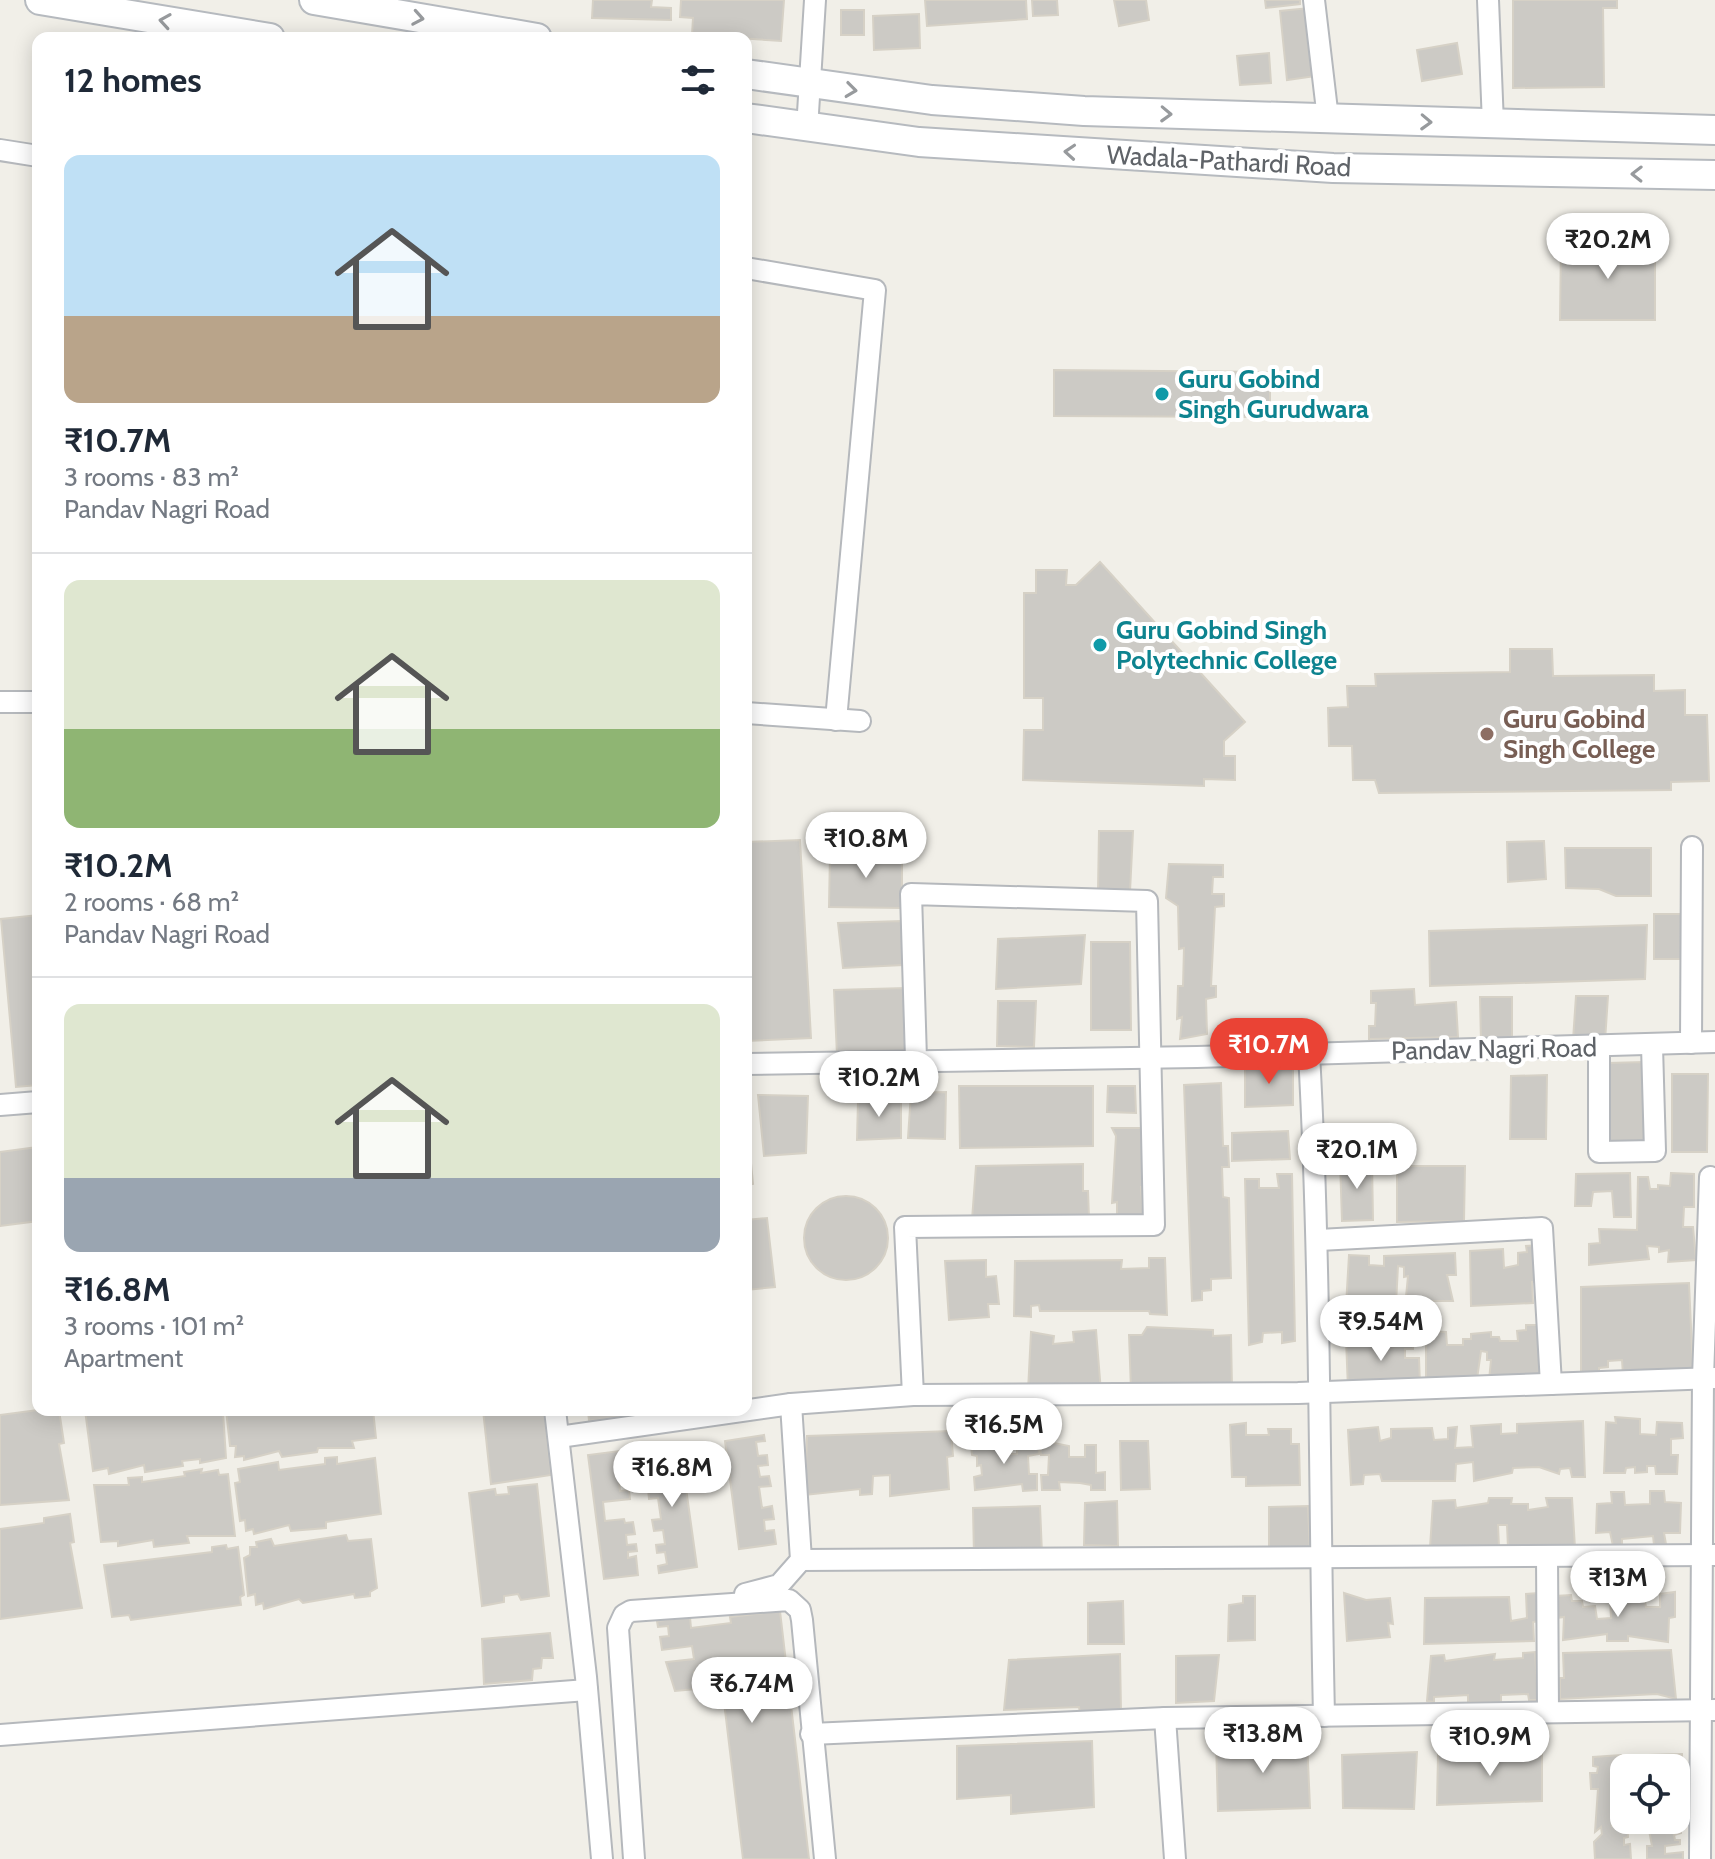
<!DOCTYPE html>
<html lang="en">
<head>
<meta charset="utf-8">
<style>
  body { margin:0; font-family:Cabin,sans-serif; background:#f6f6f7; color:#1f2937; height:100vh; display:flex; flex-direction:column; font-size:30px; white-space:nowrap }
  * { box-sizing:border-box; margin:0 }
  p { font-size:26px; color:#747a83 }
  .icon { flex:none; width:44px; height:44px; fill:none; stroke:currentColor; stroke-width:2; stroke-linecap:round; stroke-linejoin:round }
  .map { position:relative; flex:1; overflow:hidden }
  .side { position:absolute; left:32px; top:32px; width:720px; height:1384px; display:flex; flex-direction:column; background:#fff; border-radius:16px; box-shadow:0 4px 20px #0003 }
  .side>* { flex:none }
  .buttons { position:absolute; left:1610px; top:1754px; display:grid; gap:16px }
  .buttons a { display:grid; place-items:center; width:80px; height:80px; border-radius:16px; background:#fff; box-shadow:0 4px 20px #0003; font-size:40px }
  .price { position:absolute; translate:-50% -68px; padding:0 18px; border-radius:28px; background:#fff; color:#222; font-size:26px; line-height:52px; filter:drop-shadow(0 2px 4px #0008) }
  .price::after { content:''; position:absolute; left:50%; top:48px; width:24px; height:18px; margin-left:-12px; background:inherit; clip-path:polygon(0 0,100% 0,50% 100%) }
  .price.selected { background:#ea4335; color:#fff }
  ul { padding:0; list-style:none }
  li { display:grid; align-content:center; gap:16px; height:424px; padding:0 32px }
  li+li { border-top:2px solid #e0e1e3 }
  li span { display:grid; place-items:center; height:248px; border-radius:16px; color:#555 }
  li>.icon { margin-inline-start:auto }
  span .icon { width:144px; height:144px; fill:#fffc; stroke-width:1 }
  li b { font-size:34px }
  h2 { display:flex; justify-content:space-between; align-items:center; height:96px; padding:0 32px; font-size:34px }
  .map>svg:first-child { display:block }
  .building { fill:#cccac5; stroke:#d6d1c6; stroke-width:2 }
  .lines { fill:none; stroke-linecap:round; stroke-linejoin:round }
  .street-casing { stroke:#b5b8bc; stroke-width:24 }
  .secondary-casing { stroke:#b6babf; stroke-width:32 }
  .street { stroke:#fff; stroke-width:20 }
  .secondary { stroke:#fff; stroke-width:28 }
  .oneway { stroke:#979a9d }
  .culture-dot { fill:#0f9aa8; stroke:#fff; stroke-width:3 }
  .education-dot { fill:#8d6e63; stroke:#fff; stroke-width:3 }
  .labels { text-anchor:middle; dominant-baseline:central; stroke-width:8; stroke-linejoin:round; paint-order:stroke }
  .street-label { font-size:26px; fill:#5f6368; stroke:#fff }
  .culture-label { font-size:26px; font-weight:bold; fill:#0d838f; stroke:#fff; text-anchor:start }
  .education-label { font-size:26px; font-weight:bold; fill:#785e54; stroke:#fff; text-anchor:start }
</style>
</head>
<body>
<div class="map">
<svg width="1715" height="1859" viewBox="0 0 1715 1859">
  <rect width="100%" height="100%" fill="#f1efe8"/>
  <!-- building -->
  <g class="building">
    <path d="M593,0H652L651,7L671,8V20L592,18Z"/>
    <path d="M681,0H784L781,41L692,35L693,18L680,17Z"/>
    <path d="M925,0H1026L1027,19L927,26Z"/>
    <path d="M1032,0H1057L1058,15L1033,16Z"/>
    <path d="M1114,0H1146L1149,20L1119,26Z"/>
    <path d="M1265,0H1300V4L1266,8Z"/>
    <path d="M1513,0H1617V8H1603L1604,87L1513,88Z"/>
    <path d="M1309,8L1316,76L1287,80L1280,11Z"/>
    <rect x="841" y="10" width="23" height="25"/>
    <path d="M919,14L920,48L874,50L873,16Z"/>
    <path d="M1457,43L1462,74L1422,81L1417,50Z"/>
    <path d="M1269,53L1271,83L1240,85L1237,56Z"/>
    <path d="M1561,242H1655V320H1560Z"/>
    <path d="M1054,370L1270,372V417L1054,416Z"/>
    <path d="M1100,562L1245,722L1224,741V756H1235V780L1204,779V786L1023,780L1024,730H1043V698H1024V593H1036V570H1067L1066,585H1076Z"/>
    <path d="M1510,649H1552L1553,676L1654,675V691L1685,690V715H1707L1709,781L1671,782V790L1379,793L1375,780H1353L1352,746H1329L1328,708L1348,707L1347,686H1376L1375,674L1510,672Z"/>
    <path d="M1099,831H1133L1130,892H1098Z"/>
    <path d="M800,840L811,1038L746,1041V842Z"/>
    <path d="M1544,841L1546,879L1508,882L1507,842Z"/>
    <path d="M1565,848H1651V896H1616L1599,889L1566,888Z"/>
    <path d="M902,852V908L829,907L830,853Z"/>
    <path d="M1169,864L1223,865V877H1213L1212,894H1224V906L1215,907L1211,986H1216V997L1206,999L1207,1034L1180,1039L1182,1017L1177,1019L1178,986H1183L1184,948L1179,949L1178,906L1166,898Z"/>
    <rect x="1654" y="914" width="33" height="45"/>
    <path d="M38,915V1085L16,1087L1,919Z"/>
    <path d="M902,921L903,965L843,968L838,923Z"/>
    <path d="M1647,925L1645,979L1430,986L1429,931Z"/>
    <path d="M1085,935L1081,984L996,989L998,939Z"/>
    <path d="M1091,942H1130L1131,1030H1091Z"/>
    <path d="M906,988L908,1053L837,1055L834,990Z"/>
    <path d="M1414,989L1415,1005L1456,1002L1458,1037L1369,1039V1026H1375L1376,1003H1371V991Z"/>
    <path d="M1576,996H1608L1605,1041L1573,1040Z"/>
    <path d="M1480,997H1512V1041L1481,1043Z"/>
    <path d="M998,1001H1036L1034,1047L997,1046Z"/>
    <path d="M1644,1062V1141H1608V1063Z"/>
    <path d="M1245,1066H1293V1105L1245,1107Z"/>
    <path d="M1672,1074H1708L1707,1152H1672Z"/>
    <path d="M1547,1075L1546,1139H1510L1511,1076Z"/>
    <path d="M1221,1083L1223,1146H1228L1229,1167H1222L1223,1197L1229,1198L1231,1278L1211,1279V1290L1202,1291V1300L1192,1301L1184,1085Z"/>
    <path d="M959,1086H1093V1146L960,1148Z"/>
    <path d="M1108,1086H1135L1136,1113L1107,1112Z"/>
    <path d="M946,1092L945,1139L908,1138L911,1093Z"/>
    <path d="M758,1095L808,1096L806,1153L764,1156Z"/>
    <path d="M901,1099V1138L857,1140L858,1100Z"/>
    <path d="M746,1111L753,1184L746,1185Z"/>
    <path d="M1112,1128H1146L1148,1187H1141L1143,1215H1128V1221L1117,1220V1202L1112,1203L1116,1136Z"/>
    <path d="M1288,1131L1290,1159L1232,1161V1133Z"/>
    <path d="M38,1147V1221L0,1226V1152Z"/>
    <path d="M1340,1161H1372L1373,1220L1342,1221Z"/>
    <path d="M1083,1164V1191H1088L1089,1218L972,1220L976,1166Z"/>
    <path d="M1397,1166H1465L1464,1221L1397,1222Z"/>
    <path d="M1630,1173L1631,1217H1614L1612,1191L1593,1192L1591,1206H1575L1576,1174Z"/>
    <path d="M1671,1173L1694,1174V1207H1684L1683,1227H1693L1696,1260L1668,1262L1669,1250L1659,1252V1247L1647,1246L1649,1259L1589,1265V1244L1600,1243L1599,1229L1637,1230L1638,1177H1648L1650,1189H1658V1185L1670,1186Z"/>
    <path d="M1277,1174H1292L1295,1341L1282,1343V1332L1263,1333L1262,1342L1249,1345L1245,1179H1259V1188H1279Z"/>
    <circle cx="846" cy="1238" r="42"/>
    <path d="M767,1218L775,1287L746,1290V1220Z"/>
    <path d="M1540,1245V1261L1534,1262V1271H1539V1282H1532L1533,1303L1471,1306L1470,1251L1503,1249L1504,1268L1518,1265V1253L1527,1252L1526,1246Z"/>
    <path d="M1455,1253L1456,1275H1447L1453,1301H1420L1419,1305L1405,1307L1408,1276L1404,1277V1267L1398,1266L1396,1304L1388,1303L1387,1307H1379L1380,1304L1346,1306L1349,1255L1369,1256V1265L1384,1266V1256Z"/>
    <path d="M1149,1258H1165L1167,1315L1150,1314L1149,1311H1040L1039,1305L1031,1306V1317L1014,1316L1015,1261L1122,1260L1121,1269L1149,1268Z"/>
    <path d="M986,1260V1277L996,1276L999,1304H988L989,1317L949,1320L945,1261Z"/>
    <path d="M1689,1283L1693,1372L1623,1375L1622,1360L1608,1361V1367L1599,1368V1375L1581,1377V1287Z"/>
    <path d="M1526,1325H1541V1377L1527,1378V1374L1489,1380L1491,1360H1487V1352L1481,1351L1477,1379L1426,1383V1331L1446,1332L1447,1345H1463V1339H1471V1334L1491,1332V1337H1499L1500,1341H1518L1517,1331L1526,1330Z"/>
    <path d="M1147,1327L1213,1330V1336L1231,1335L1232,1388L1131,1390L1129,1335H1142Z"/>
    <path d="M1096,1330L1101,1392L1028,1391L1031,1332L1054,1336L1053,1344L1074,1342L1073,1332Z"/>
    <path d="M1413,1338V1349H1405V1358H1419L1420,1385L1348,1389L1346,1339Z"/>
    <path d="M38,1410H59L64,1443L59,1444L69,1500L0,1505V1415Z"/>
    <path d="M85,1410H99L100,1414L118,1410H220L223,1412L226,1458L200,1463V1459L182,1461L183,1466L145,1472L144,1465L109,1474L108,1468L93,1471Z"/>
    <path d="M226,1410H373L376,1438L352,1441L354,1448H318L317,1452L282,1457L279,1451L244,1460V1456L235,1457L236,1446H230Z"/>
    <path d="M483,1410H544L551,1475L491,1484Z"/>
    <path d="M588,1410H683L589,1421Z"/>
    <path d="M1615,1417L1640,1419V1434L1656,1435L1657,1422L1682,1423L1683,1438L1671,1439V1455H1678L1677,1474H1656L1655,1466H1647V1472L1635,1473V1467L1626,1468L1625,1473H1604L1606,1422L1616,1423Z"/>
    <path d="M1583,1421L1585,1477H1572L1570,1468L1560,1469L1559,1474L1539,1467L1513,1468L1512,1473L1474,1481L1473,1462L1456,1464L1455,1481H1382L1380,1474L1364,1475L1363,1484L1351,1485L1348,1430L1378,1427L1380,1441L1391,1438V1429L1432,1428L1434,1440L1448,1439V1428L1457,1427L1455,1448L1473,1447L1471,1426L1501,1424V1434L1517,1433V1424Z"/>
    <path d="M1246,1423V1435H1269L1268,1429H1291V1444H1299L1300,1485L1246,1486V1477H1232L1230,1425Z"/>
    <path d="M951,1431L953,1456L947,1457L949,1489L890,1496V1475L873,1476L872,1494L860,1495V1489L805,1495L807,1436Z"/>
    <path d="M764,1435L765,1441L756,1442L758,1456L767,1455L768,1465L758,1466L760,1477L769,1476L771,1486L759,1487L762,1508L772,1506L774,1519L764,1520L765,1531L774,1530L776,1544L739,1549L725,1441Z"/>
    <path d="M970,1437L988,1438V1447H998L999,1454H1017V1448H1026V1440L1038,1439L1039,1454L1028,1456L1029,1474H1037V1490L1023,1491L1022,1484L975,1490L974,1477L982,1475L981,1465L977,1466V1456L972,1455Z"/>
    <path d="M1039,1438H1050L1049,1442L1069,1446V1457H1085V1445H1096V1473L1105,1472V1490H1091V1485L1080,1483L1059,1482L1060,1490H1042L1041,1475H1048L1049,1455H1041Z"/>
    <path d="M1120,1441H1148L1150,1489L1121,1490Z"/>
    <path d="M680,1445L697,1567L659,1573L658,1566L667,1564L665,1552L657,1553L656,1545L665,1544L663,1530L654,1531L652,1520L661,1519L658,1498L649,1499L648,1489L657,1488L656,1476L648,1477L646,1467L655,1466L653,1453L645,1454L644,1449Z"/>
    <path d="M627,1450L628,1458L616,1460L618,1469L628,1468L630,1480L619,1481L620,1491L629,1490L630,1499L603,1502L605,1521L624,1519L625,1523L633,1522L635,1534L626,1535L627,1545L636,1544L637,1551L628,1552V1558L636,1556L638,1575L604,1579L588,1455Z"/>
    <path d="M337,1457V1464L375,1458L381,1514L326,1522V1528L291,1531L289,1525L254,1534L253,1529L246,1531L245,1520L240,1521L235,1483L240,1482L238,1469L278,1462L279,1470L325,1464V1458Z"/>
    <path d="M202,1469L201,1473L218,1470L219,1475L228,1474L235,1536H187L189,1543L154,1547L153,1540L118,1546V1541L101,1542L94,1485H129L128,1478L142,1477V1482L185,1476L184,1472Z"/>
    <path d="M537,1484L549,1596L521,1600L518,1594L504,1596V1602L482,1606L469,1493L495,1489L496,1495L509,1494L508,1487Z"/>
    <path d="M1650,1491H1664L1665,1502L1681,1503L1680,1533H1664L1666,1544L1654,1545L1653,1536L1622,1539V1546H1613L1610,1532L1596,1533L1597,1504L1612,1503L1611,1492H1624L1625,1505L1650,1504Z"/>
    <path d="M1489,1498H1512L1511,1504H1528V1510L1548,1507L1546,1498H1572L1575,1548H1508L1507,1525H1498L1499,1547L1430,1548L1433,1501L1455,1500L1456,1508L1488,1503Z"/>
    <path d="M1117,1501L1118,1546L1084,1545L1085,1503Z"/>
    <path d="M1040,1506L1042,1554L974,1556L973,1508Z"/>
    <path d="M1308,1506L1310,1554L1269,1555V1507Z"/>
    <path d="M70,1514L74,1542L70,1543L82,1608L0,1619V1529L44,1523V1518Z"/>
    <path d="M346,1535L348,1541L371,1539L377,1588L370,1592V1596L355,1598L354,1594L303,1603L299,1599L264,1609L263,1603L256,1605L255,1594L248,1596L244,1558L250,1555V1547H257L256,1542L271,1539L274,1546Z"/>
    <path d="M226,1545L227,1549L238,1547L244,1595L240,1597L241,1605L131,1620L129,1615L112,1617L104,1565L212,1552V1547Z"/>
    <path d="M1675,1592V1617L1669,1618L1668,1642L1628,1636V1641H1607V1634L1563,1640L1564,1617L1556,1618L1555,1596L1571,1595L1572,1601H1582L1583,1607L1595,1606L1597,1619L1611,1618L1610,1597L1644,1596L1646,1607H1660V1594Z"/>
    <path d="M1344,1593L1366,1600L1390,1598L1393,1624L1388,1623L1390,1637L1347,1641Z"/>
    <path d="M1538,1593L1540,1621L1533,1622L1534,1641L1424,1644L1425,1598L1509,1597L1511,1621L1527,1618L1526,1594Z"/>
    <path d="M1243,1596H1255V1640L1228,1641L1229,1605L1243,1603Z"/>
    <path d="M1123,1601L1124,1644H1088V1603Z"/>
    <path d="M780,1611L809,1859H743L720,1669L694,1672L696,1689L675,1691L666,1662L694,1659L692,1646L662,1650L660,1637L669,1636L668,1626L658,1627L657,1621L690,1617L691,1628L731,1623L730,1617Z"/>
    <path d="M550,1633L553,1658H542L541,1668L533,1669L532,1680L484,1684L482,1639Z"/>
    <path d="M1671,1650L1676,1699L1657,1694L1560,1699V1678H1564L1563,1653Z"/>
    <path d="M1535,1652L1538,1700H1529L1528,1694L1501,1695V1702H1468V1695L1434,1697V1702L1427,1701L1431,1656L1444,1655L1445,1661L1495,1654L1494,1660L1523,1658V1653Z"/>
    <path d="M1120,1654L1121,1712L1080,1713L1079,1707L1004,1710L1009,1660Z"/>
    <path d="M1219,1655L1214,1701L1176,1703V1656Z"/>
    <path d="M1307,1739L1310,1808L1218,1811L1216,1741Z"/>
    <path d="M1092,1741L1094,1807L1011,1814V1795L957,1799V1746Z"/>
    <path d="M1542,1751V1801L1437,1805L1438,1754Z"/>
    <path d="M1417,1752L1414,1809L1343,1808L1342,1755Z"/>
    <path d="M1682,1754L1683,1806L1676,1807V1768H1650L1649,1755Z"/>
    <path d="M1621,1755L1624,1819H1612V1826H1627L1628,1837L1624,1838V1845L1630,1844L1631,1859H1595L1594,1842L1602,1834L1601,1827L1595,1832L1598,1789H1591L1590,1773H1597L1598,1767L1593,1766V1757Z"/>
    <path d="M1676,1812H1679L1681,1833L1674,1835L1675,1840H1680V1844L1665,1846V1854L1683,1852V1859H1647V1846H1652L1648,1825L1676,1820Z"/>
  </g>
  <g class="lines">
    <defs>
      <g id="street">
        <path d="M1314,0L1328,119"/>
        <path d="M1488,0L1493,124"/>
        <path d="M807,129L815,0"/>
        <path d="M0,150L38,156"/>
        <path d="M746,268L875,290L836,720"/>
        <path d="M0,702H38"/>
        <path d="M746,713L860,721"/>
        <path d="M1691,1043L1692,847"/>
        <path d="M1599,1046V1152L1655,1151L1652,1046"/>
        <path d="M1309,1053C1321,1274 1319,1495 1324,1716"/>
        <path d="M746,1064L1197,1057L1715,1042"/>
        <path d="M0,1105L38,1102"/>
        <path d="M1319,1240L1542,1228L1551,1384"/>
        <path d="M913,1395L905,1227L1154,1225L1147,901L911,894L916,1059"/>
        <path d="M555,1410L586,1677L602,1859"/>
        <path d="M559,1437L791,1404L913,1395L1298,1393L1715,1378"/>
        <path d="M1547,1556L1548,1712"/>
        <path d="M801,1560L1715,1555"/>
        <path d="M745,1594L779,1585L801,1560L791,1404"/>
        <path d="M1165,1718L1175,1859"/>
        <path d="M811,1734L1165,1718L1715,1710"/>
        <path d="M0,1735L587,1690"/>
        <path d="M634,1859L618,1628L624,1615L631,1611L789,1600L800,1610L802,1620L825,1859"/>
        <path d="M1700,1859L1703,1378L1710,1177"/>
      </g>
      <g id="secondary">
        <path d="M40,0L270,38"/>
        <path d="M314,0L537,38"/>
        <path d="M746,74L932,100L1084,111L1715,130"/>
        <path d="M746,118L919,142L1333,168L1715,175"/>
      </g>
    </defs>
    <!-- street casing -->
    <use href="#street" class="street-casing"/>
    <!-- secondary casing -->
    <use href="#secondary" class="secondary-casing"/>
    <!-- street -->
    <use href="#street" class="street"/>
    <!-- secondary -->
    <use href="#secondary" class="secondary"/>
  </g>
  <!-- one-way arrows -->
  <defs><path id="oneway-chevron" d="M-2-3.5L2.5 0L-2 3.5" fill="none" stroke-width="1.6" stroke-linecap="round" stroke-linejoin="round" transform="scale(2)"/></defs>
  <g class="oneway">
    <use href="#oneway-chevron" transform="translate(418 18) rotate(10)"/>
    <use href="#oneway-chevron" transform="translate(165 21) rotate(-171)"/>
    <use href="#oneway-chevron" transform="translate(851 90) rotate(7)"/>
    <use href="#oneway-chevron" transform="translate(1166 114) rotate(2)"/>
    <use href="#oneway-chevron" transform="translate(1426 122) rotate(2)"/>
    <use href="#oneway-chevron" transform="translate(1070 152) rotate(-176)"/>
    <use href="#oneway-chevron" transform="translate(1637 174) rotate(-179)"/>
  </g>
  <!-- markers -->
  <g class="culture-dot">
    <circle cx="1162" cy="394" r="8"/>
    <circle cx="1100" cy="645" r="8"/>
  </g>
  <circle class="education-dot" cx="1487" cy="734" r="8"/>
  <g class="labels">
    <!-- street labels -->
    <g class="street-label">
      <text transform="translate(1229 161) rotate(3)">Wadala-Pathardi Road</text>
      <text transform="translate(1494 1049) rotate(-1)">Pandav Nagri Road</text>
    </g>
    <!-- culture labels -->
    <g class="culture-label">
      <text x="1178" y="379">Guru Gobind<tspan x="1178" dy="30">Singh Gurudwara</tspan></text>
      <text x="1116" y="630">Guru Gobind Singh<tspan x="1116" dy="30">Polytechnic College</tspan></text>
    </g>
    <!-- education labels -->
    <g class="education-label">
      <text x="1503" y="719">Guru Gobind<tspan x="1503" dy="30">Singh College</tspan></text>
    </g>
  </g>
</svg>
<div class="buttons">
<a><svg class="icon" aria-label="locate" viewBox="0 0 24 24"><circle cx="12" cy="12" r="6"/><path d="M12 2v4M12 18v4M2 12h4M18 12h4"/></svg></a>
</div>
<b class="price" style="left:1608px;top:281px">₹20.2M</b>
<b class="price" style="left:866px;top:880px">₹10.8M</b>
<b class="price selected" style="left:1269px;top:1086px">₹10.7M</b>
<b class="price" style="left:879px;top:1119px">₹10.2M</b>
<b class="price" style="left:1357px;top:1191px">₹20.1M</b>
<b class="price" style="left:1381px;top:1363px">₹9.54M</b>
<b class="price" style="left:1004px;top:1466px">₹16.5M</b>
<b class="price" style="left:672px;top:1509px">₹16.8M</b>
<b class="price" style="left:1618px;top:1619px">₹13M</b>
<b class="price" style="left:752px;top:1725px">₹6.74M</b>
<b class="price" style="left:1263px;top:1775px">₹13.8M</b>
<b class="price" style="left:1490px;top:1778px">₹10.9M</b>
<section class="side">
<h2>12 homes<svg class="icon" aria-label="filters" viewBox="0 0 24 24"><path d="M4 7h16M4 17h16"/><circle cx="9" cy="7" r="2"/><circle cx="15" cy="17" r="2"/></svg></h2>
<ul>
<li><span style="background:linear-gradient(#bfe0f5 65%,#b9a48a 0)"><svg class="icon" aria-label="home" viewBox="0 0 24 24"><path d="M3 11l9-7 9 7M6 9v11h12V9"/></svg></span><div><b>₹10.7M</b><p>3 rooms · 83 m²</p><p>Pandav Nagri Road</p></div></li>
<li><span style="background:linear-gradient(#dfe7d0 60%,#8fb573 0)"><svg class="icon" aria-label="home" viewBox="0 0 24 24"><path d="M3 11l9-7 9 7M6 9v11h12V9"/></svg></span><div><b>₹10.2M</b><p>2 rooms · 68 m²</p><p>Pandav Nagri Road</p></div></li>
<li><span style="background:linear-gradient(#dfe7d0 70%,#9aa5b1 0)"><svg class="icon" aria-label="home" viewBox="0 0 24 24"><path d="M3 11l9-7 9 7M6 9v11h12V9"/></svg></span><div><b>₹16.8M</b><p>3 rooms · 101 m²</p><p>Apartment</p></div></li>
</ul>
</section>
</div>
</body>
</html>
